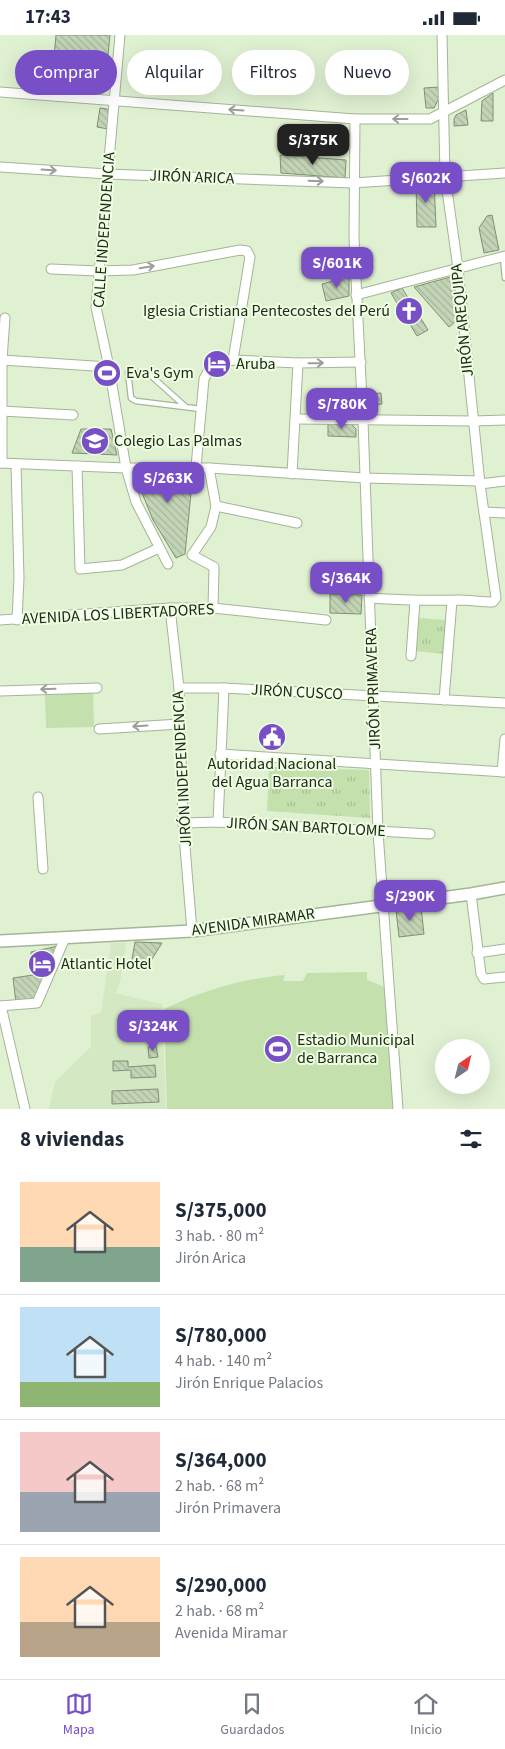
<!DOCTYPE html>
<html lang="es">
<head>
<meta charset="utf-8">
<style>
  body { margin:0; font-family:"Source Sans 3",sans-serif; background:#f2f2f3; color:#1f2937; height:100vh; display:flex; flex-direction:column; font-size:19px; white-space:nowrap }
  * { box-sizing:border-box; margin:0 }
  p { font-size:16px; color:#747a83 }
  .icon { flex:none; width:28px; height:28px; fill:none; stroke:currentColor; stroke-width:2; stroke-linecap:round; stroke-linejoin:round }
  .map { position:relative; height:1074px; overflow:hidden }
  .side { display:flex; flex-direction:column; background:#fff; flex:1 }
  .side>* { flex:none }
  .guide { position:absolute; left:15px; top:15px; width:475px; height:45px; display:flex; gap:10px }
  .needle { width:32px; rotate:35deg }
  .controls { position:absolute; left:435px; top:1004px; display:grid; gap:10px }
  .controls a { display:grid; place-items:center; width:55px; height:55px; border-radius:50%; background:#fff; box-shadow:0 5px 20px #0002; font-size:25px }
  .price { position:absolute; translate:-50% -42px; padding:0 11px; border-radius:10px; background:#794fc8; color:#fff; font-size:16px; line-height:32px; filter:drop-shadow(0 1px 2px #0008) }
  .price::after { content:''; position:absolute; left:50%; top:30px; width:15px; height:11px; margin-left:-8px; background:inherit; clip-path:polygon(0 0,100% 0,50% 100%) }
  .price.on { background:#222; color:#fff }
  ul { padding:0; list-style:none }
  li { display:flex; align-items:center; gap:15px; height:125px; padding:0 20px }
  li+li { border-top:1px solid #e0e1e3 }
  li span { display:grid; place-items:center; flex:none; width:140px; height:100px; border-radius:0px; color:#555 }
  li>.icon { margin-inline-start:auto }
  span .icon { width:60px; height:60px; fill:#fffc; stroke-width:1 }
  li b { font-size:21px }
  h2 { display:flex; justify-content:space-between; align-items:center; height:60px; padding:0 20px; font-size:21px }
  .tag { padding:0 18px; border-radius:22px; background:#fff; box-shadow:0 5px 20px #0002; font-size:18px; line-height:45px }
  .tag.on { background:#794fc8; color:#fff }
  .status { display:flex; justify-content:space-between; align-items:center; height:35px; padding:0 25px; background:#fff; direction:ltr }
  .status svg { height:14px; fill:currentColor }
  .tab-bar { display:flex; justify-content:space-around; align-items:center; height:70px; border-top:1px solid #e0e1e3; background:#fff; font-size:14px; color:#747a83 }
  .tab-bar a { display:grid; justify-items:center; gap:2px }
  .tab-bar .on { color:#794fc8 }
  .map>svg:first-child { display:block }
  .built { fill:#d3e8c3 }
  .park { fill:url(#park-tufts) }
  .pitch { fill:#c4e0ad }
  .building { fill:url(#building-back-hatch); stroke:#809074 }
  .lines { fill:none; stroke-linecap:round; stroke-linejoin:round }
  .service-casing { stroke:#a4b598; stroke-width:7 }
  .minor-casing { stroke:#a4b598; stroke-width:11 }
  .tertiary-casing { stroke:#a4b598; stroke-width:14 }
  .service { stroke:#fff; stroke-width:4.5 }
  .minor { stroke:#fff; stroke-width:9 }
  .tertiary { stroke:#fff; stroke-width:11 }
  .oneway { stroke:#9b9e99 }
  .labels { text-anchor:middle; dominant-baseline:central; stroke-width:4; stroke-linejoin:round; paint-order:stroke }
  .street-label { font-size:16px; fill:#21281c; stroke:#edffe0 }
  .poi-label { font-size:16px; fill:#21281c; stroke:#edffe0; text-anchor:start }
</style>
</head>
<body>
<div class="status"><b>17:43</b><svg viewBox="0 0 49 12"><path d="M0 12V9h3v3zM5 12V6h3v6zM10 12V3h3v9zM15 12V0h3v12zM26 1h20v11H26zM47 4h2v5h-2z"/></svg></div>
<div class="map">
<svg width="505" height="1074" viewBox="0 0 505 1074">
  <defs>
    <pattern id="park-tufts" width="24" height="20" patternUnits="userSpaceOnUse" patternTransform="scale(1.25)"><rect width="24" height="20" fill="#c4e0ad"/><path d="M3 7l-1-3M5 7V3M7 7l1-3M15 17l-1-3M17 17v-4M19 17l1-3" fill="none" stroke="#a8c094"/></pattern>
    <pattern id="building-back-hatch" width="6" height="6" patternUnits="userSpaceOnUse" patternTransform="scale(1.25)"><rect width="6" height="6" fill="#c3d4b6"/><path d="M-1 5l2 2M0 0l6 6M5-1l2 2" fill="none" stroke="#a7b69c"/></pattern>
  </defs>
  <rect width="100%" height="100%" fill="#e0f1d2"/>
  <!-- built -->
  <path class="built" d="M111,908H126L120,948L115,958L162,969L166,1074H49L55,1047L91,1012V981L101,977Z"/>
  <!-- park -->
  <g class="park">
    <path d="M416,583L447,585L445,619L414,616Z"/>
    <path d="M269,732L369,735L370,783L267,776Z"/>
  </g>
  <!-- pitch -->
  <g class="pitch">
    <path d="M93,657L94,692L46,693L45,659Z"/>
    <path d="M367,937V945L385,952L397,1074H167L164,974C204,955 241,944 285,940L283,946H303L307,938Z"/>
  </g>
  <!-- building -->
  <g class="building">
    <path d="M56,0H110L105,50L52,44Z"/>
    <path d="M439,52L440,61L434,73H426L424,53Z"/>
    <path d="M493,58V86H481L482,66Z"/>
    <path d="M100,73L107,74L110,78L108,94L97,92Z"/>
    <path d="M466,75L468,90L454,91V84L456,80Z"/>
    <path d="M280,120L346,125L345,143L281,138Z"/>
    <path d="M434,146L436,192H417L416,147Z"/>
    <path d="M492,180L499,215L484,218L479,193L487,181Z"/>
    <path d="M454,241L457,285L449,292L414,252Z"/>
    <path d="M349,242V261L326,266L322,249Z"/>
    <path d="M402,253L428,295L417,301L391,258Z"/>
    <path d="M381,358L382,369L373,370L369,367L368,359Z"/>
    <path d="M328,388L351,389L356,394V402L328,401Z"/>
    <path d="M81,394H111L117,420L72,418Z"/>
    <path d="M137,434L193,438L185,519L176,523L153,485L134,438Z"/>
    <path d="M330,559L362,560L361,579L330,578Z"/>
    <path d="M421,872L424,899L399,902L396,875Z"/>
    <path d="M135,907L162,908L147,932L131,930Z"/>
    <path d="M58,911L37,964L16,968L13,943L33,940L31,917Z"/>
    <path d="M156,1011L158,1022L149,1023L148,1012Z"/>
    <path d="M113,1026H128V1032L155,1030L156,1042L131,1043V1035L113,1036Z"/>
    <path d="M158,1054L159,1067L112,1069V1056Z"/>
  </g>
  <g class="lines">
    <defs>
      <g id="service">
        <path d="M503,222L505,243"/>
        <path d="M186,372L149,339L130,336L128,337L131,363L136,366L201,374"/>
      </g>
      <g id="minor">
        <path d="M120,0L96,272L109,332L126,433L136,467L168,529"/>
        <path d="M0,57L355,84H430L505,45"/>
        <path d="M355,84L354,203L363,386L378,797L398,1074"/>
        <path d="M0,132L107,139L353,148L505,138"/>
        <path d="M51,234L98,236L133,235L240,215L247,216L250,222L233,325"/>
        <path d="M356,260L505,221"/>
        <path d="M2,325L109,332"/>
        <path d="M2,376L73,380"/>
        <path d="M296,384L473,386L505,385"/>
        <path d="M0,428L126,433H209L365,443L479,446"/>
        <path d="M2,428V325L5,283"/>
        <path d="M16,429L19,543L17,585"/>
        <path d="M77,431L80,534L122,530L159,513"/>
        <path d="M196,432L204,344L209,335L219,328L233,325L298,328L361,327"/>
        <path d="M209,433L216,471L211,492L192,520L214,532L213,573"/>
        <path d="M292,439L298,328"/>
        <path d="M480,449L505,446"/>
        <path d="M216,471L297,488"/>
        <path d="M484,477L505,478"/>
        <path d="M369,563C399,565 428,566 458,565C470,565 481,567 493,567L496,563L480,449L458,233L445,141L442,0"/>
        <path d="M170,573L179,653L183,788L192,896"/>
        <path d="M0,585L170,573H213L326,585"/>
        <path d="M411,621L415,566"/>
        <path d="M179,653H224L505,668"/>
        <path d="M0,656L97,653"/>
        <path d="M444,665L452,566"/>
        <path d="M99,694L180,689"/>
        <path d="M220,719L505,737"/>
        <path d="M502,737L505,704"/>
        <path d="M38,762L43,834"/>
        <path d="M218,787L224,653"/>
        <path d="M183,788L218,787L430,799"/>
        <path d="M471,859L481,939L484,944L505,942"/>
        <path d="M477,918L505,914"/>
        <path d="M0,971L37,968L65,903"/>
        <path d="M1,971L25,1074"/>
      </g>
      <path id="tertiary" d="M0,906L192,896L471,859L505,853"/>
    </defs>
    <!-- service casing -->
    <use href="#service" class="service-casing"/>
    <!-- minor casing -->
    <use href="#minor" class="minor-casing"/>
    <!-- tertiary casing -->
    <use href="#tertiary" class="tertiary-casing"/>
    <!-- service -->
    <use href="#service" class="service"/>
    <!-- minor -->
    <use href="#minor" class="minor"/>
    <!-- tertiary -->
    <use href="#tertiary" class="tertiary"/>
  </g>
  <!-- one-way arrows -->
  <defs><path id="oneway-shaft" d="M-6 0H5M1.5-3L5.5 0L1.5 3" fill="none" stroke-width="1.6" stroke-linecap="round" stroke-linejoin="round" transform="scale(1.25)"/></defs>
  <g class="oneway">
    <use href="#oneway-shaft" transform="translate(236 75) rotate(-176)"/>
    <use href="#oneway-shaft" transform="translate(400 84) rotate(-180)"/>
    <use href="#oneway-shaft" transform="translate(49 135) rotate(4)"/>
    <use href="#oneway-shaft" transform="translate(316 146) rotate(2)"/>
    <use href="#oneway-shaft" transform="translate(147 232) rotate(-10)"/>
    <use href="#oneway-shaft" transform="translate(316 328) rotate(-1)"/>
    <use href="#oneway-shaft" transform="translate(48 654) rotate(178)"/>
    <use href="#oneway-shaft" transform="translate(140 691) rotate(176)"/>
  </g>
  <!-- icons -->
  <defs>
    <symbol id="church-disc" viewBox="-11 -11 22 22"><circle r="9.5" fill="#794fc8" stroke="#edffe0"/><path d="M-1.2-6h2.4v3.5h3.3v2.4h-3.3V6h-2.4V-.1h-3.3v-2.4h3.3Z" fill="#fff"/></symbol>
    <symbol id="hotel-disc" viewBox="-11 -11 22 22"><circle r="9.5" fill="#794fc8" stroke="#edffe0"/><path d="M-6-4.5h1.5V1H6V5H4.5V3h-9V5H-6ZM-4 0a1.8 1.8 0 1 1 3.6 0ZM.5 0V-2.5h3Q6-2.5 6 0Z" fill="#fff"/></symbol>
    <symbol id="stadium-disc" viewBox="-11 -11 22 22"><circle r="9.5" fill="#794fc8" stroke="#edffe0"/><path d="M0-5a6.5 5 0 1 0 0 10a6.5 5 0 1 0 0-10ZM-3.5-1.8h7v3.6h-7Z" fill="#fff"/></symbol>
    <symbol id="school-disc" viewBox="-11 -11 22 22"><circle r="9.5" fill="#794fc8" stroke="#edffe0"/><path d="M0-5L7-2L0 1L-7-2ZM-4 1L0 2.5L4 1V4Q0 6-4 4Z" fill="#fff"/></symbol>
    <symbol id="civic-disc" viewBox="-11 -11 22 22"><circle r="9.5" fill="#794fc8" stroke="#edffe0"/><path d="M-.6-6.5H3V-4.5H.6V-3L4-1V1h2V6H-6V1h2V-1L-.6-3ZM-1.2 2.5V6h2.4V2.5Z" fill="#fff"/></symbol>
  </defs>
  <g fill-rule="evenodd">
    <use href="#church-disc" x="393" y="260" width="32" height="32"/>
    <use href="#hotel-disc" x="201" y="313" width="32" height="32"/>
    <use href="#stadium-disc" x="91" y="322" width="32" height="32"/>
    <use href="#school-disc" x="79" y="390" width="32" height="32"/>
    <use href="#civic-disc" x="256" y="686" width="32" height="32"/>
    <use href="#hotel-disc" x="26" y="913" width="32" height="32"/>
    <use href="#stadium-disc" x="262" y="998" width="32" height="32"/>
  </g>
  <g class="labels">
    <!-- street labels -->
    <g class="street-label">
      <text transform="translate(192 142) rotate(2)">JIRÓN ARICA</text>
      <text transform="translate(104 195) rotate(-86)">CALLE INDEPENDENCIA</text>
      <text transform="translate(462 285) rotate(-96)">JIRÓN AREQUIPA</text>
      <text transform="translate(118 579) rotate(-3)">AVENIDA LOS LIBERTADORES</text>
      <text transform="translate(373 654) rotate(-92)">JIRÓN PRIMAVERA</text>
      <text transform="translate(297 657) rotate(3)">JIRÓN CUSCO</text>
      <text transform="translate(182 734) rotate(-93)">JIRÓN INDEPENDENCIA</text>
      <text transform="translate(306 792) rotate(3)">JIRÓN SAN BARTOLOME</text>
      <text transform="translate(253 887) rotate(-8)">AVENIDA MIRAMAR</text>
    </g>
    <!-- poi labels -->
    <g class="poi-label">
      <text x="390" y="276" text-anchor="end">Iglesia Cristiana Pentecostes del Perú</text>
      <text x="236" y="329">Aruba</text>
      <text x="126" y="338">Eva's Gym</text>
      <text x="114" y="406">Colegio Las Palmas</text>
      <text x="272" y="729" text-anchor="middle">Autoridad Nacional<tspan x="272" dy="18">del Agua Barranca</tspan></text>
      <text x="61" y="929">Atlantic Hotel</text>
      <text x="297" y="1005">Estadio Municipal<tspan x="297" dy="18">de Barranca</tspan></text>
    </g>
  </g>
</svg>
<div class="controls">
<a><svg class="needle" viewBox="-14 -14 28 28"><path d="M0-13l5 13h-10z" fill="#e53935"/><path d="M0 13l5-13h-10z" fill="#747a83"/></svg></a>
</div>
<b class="price on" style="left:313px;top:131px">S/375K</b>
<b class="price" style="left:426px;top:169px">S/602K</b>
<b class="price" style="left:337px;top:254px">S/601K</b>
<b class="price" style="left:342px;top:395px">S/780K</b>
<b class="price" style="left:168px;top:469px">S/263K</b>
<b class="price" style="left:346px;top:569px">S/364K</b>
<b class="price" style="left:410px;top:887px">S/290K</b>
<b class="price" style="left:153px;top:1017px">S/324K</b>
<div class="guide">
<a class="tag on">Comprar</a>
<a class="tag">Alquilar</a>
<a class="tag">Filtros</a>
<a class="tag">Nuevo</a>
</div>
</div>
<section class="side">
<h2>8 viviendas<svg class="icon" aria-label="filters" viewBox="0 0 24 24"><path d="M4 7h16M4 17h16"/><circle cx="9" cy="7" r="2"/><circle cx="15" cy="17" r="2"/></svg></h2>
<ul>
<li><span style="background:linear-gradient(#ffd9b3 65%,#7fa58c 0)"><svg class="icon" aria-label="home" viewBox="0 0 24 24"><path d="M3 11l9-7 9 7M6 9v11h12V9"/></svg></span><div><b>S/375,000</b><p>3 hab. · 80 m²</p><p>Jirón Arica</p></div></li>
<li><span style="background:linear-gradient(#bfe0f5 75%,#8fb573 0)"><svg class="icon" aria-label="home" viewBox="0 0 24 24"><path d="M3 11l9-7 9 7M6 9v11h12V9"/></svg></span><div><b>S/780,000</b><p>4 hab. · 140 m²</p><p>Jirón Enrique Palacios</p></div></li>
<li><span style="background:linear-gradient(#f6c9c9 60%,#9aa5b1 0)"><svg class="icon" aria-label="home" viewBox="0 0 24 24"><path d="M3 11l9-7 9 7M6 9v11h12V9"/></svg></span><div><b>S/364,000</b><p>2 hab. · 68 m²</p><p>Jirón Primavera</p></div></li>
<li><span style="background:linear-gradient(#ffd9b3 65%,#b9a48a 0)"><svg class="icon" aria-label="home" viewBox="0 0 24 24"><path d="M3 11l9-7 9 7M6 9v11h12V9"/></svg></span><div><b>S/290,000</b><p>2 hab. · 68 m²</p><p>Avenida Miramar</p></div></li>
</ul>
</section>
<nav class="tab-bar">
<a class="on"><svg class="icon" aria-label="map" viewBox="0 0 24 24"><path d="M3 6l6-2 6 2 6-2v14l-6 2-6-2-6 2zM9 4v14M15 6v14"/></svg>Mapa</a>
<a><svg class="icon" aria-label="saved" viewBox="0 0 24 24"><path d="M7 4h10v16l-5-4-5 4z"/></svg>Guardados</a>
<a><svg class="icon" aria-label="home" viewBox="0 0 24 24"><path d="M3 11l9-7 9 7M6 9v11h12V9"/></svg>Inicio</a>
</nav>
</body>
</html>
